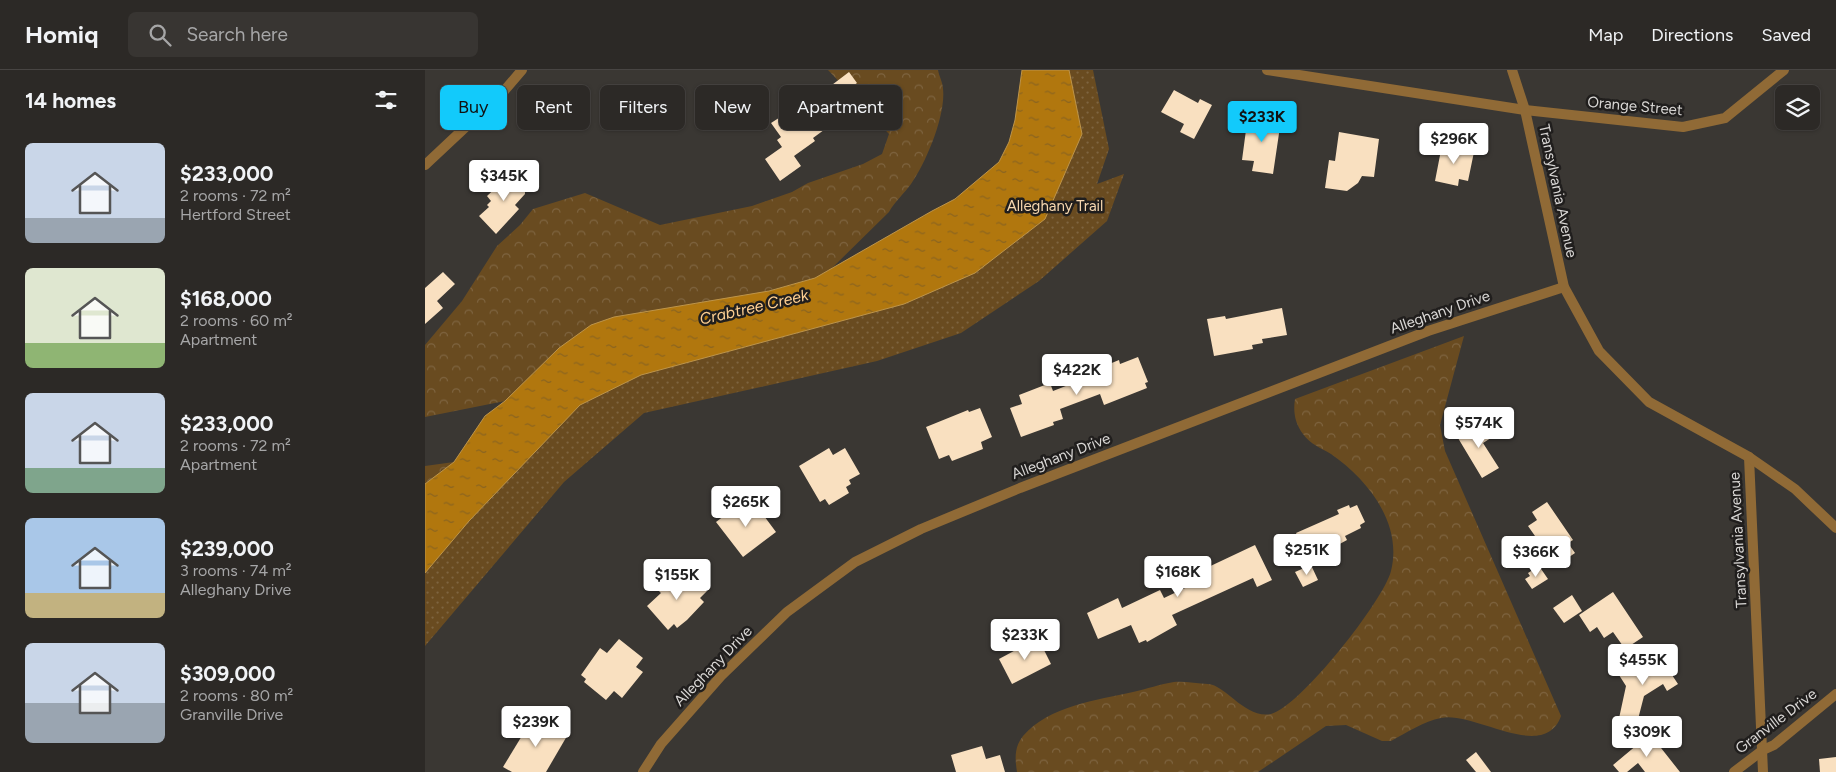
<!DOCTYPE html>
<html lang="en">
<head>
<meta charset="utf-8">
<style>
  body { margin:0; font-family:Figtree,sans-serif; background:#383532; color:#f1f3f6; height:100vh; display:flex; flex-direction:column; font-size:19px; white-space:nowrap }
  * { box-sizing:border-box; margin:0 }
  p { font-size:16px; color:#a6a6a7 }
  .icon { flex:none; width:28px; height:28px; fill:none; stroke:currentColor; stroke-width:2; stroke-linecap:round; stroke-linejoin:round }
  .map { position:relative; flex:1; overflow:hidden }
  .sheet { display:flex; flex-direction:column; background:#2c2926; width:425px }
  .sheet>* { flex:none }
  .guide { position:absolute; left:15px; top:15px; width:475px; height:45px; display:flex; gap:10px }
  .controls { position:absolute; left:1350px; top:15px; display:grid; gap:10px }
  .controls a { display:grid; place-items:center; width:45px; height:45px; border-radius:8px; background:#2c2926; box-shadow:0 1px 4px #0004,0 0 0 1px #484543; font-size:25px }
  .price { position:absolute; translate:-50% -42px; padding:0 11px; border-radius:5px; background:#fff; color:#222; font-size:16px; line-height:32px; filter:drop-shadow(0 1px 2px #0008) }
  .price::after { content:''; position:absolute; left:50%; top:30px; width:15px; height:11px; margin-left:-8px; background:inherit; clip-path:polygon(0 0,100% 0,50% 100%) }
  .price.selected { background:#12cafb; color:#111 }
  ul { padding:0; list-style:none }
  li { display:flex; align-items:center; gap:15px; height:125px; padding:0 25px }
  li span { display:grid; place-items:center; flex:none; width:140px; height:100px; border-radius:8px; color:#555 }
  li>.icon { margin-inline-start:auto }
  span .icon { width:60px; height:60px; fill:#fffc; stroke-width:1 }
  li b { font-size:21px }
  h2 { display:flex; justify-content:space-between; align-items:center; height:60px; padding:0 25px; font-size:21px }
  .pill { padding:0 18px; border-radius:8px; background:#2c2926; box-shadow:0 1px 4px #0004,0 0 0 1px #484543; font-size:18px; line-height:45px }
  .pill.selected { background:#12cafb; color:#111 }
  header { display:flex; align-items:center; gap:30px; box-sizing:border-box; height:70px; padding:0 25px; background:#2c2926; border-bottom:1px solid #484543 }
  header strong { font-size:24px }
  nav { display:flex; gap:28px; margin-inline-start:auto; font-size:18px }
  .search { width:350px; height:45px; background:#383532; display:flex; align-items:center; gap:12px; box-sizing:border-box; padding:0 18px; border-radius:8px; color:#a6a6a7; font-size:19px }
  main { display:flex; flex:1; min-height:0 }
  .map>svg:first-child { display:block }
  .grass { fill:url(#grass-dots) }
  .forest { fill:url(#forest-crowns) }
  .water { fill:url(#water-ripples); stroke:#bd944a }
  .building { fill:#f9e0c0 }
  .lines { fill:none; stroke-linecap:round; stroke-linejoin:round }
  .minor { stroke:#906a36; stroke-width:10 }
  .tertiary { stroke:#906a36; stroke-width:10 }
  .labels { text-anchor:middle; dominant-baseline:central; stroke-width:5; stroke-linejoin:round; paint-order:stroke }
  .street-label { font-size:15px; fill:#d9d7d5; stroke:#201e1d }
  .park-label { font-size:15px; fill:#f6d7af; stroke:#201e1d }
  .water-label { font-size:16px; font-style:italic; fill:#fdce91; stroke:#201e1d }
</style>
</head>
<body>
<header>
<strong>Homiq</strong>
<div class="search"><svg class="icon" aria-label="search" viewBox="0 0 24 24"><circle cx="10" cy="10" r="6"/><path d="M15 15l6 6"/></svg>Search here</div>
<nav><a>Map</a><a>Directions</a><a>Saved</a></nav>
</header>
<main>
<section class="sheet">
<h2>14 homes<svg class="icon" aria-label="filters" viewBox="0 0 24 24"><path d="M4 7h16M4 17h16"/><circle cx="9" cy="7" r="2"/><circle cx="15" cy="17" r="2"/></svg></h2>
<ul>
<li><span style="background:linear-gradient(#c9d6e8 75%,#9aa5b1 0)"><svg class="icon" aria-label="home" viewBox="0 0 24 24"><path d="M3 11l9-7 9 7M6 9v11h12V9"/></svg></span><div><b>$233,000</b><p>2 rooms · 72 m²</p><p>Hertford Street</p></div></li>
<li><span style="background:linear-gradient(#dfe7d0 75%,#8fb573 0)"><svg class="icon" aria-label="home" viewBox="0 0 24 24"><path d="M3 11l9-7 9 7M6 9v11h12V9"/></svg></span><div><b>$168,000</b><p>2 rooms · 60 m²</p><p>Apartment</p></div></li>
<li><span style="background:linear-gradient(#c9d6e8 75%,#7fa58c 0)"><svg class="icon" aria-label="home" viewBox="0 0 24 24"><path d="M3 11l9-7 9 7M6 9v11h12V9"/></svg></span><div><b>$233,000</b><p>2 rooms · 72 m²</p><p>Apartment</p></div></li>
<li><span style="background:linear-gradient(#a9c7e8 75%,#c2b280 0)"><svg class="icon" aria-label="home" viewBox="0 0 24 24"><path d="M3 11l9-7 9 7M6 9v11h12V9"/></svg></span><div><b>$239,000</b><p>3 rooms · 74 m²</p><p>Alleghany Drive</p></div></li>
<li><span style="background:linear-gradient(#c9d6e8 60%,#9aa5b1 0)"><svg class="icon" aria-label="home" viewBox="0 0 24 24"><path d="M3 11l9-7 9 7M6 9v11h12V9"/></svg></span><div><b>$309,000</b><p>2 rooms · 80 m²</p><p>Granville Drive</p></div></li>
</ul>
</section>
<div class="map">
<svg width="1411" height="702" viewBox="0 0 1411 702">
  <defs>
    <pattern id="grass-dots" width="8" height="8" patternUnits="userSpaceOnUse" patternTransform="scale(1.25)"><rect width="8" height="8" fill="#694b20"/><path d="M2 2h.1M6 6h.1" fill="none" stroke="#7e6440" stroke-width="1.8" stroke-linecap="round"/></pattern>
    <pattern id="forest-crowns" width="20" height="18" patternUnits="userSpaceOnUse" patternTransform="scale(1.25)"><rect width="20" height="18" fill="#694b20"/><path d="M2 6a3 3 0 1 1 6 0M12 15a3 3 0 1 1 6 0" fill="none" stroke="#7e6440"/></pattern>
    <pattern id="water-ripples" width="26" height="14" patternUnits="userSpaceOnUse" patternTransform="scale(1.25)"><rect width="26" height="14" fill="#b1770e"/><path d="M2 4q2-2 4 0t4 0M15 11q2-2 4 0t4 0" fill="none" stroke="#8a6420"/></pattern>
  </defs>
  <rect width="100%" height="100%" fill="#3a3733"/>
  <!-- grass -->
  <path class="grass" d="M612,0H668L684,79L672,114L699,104L682,151L614,211L536,263L452,291L219,343L139,412L0,576V462L92,357L428,214L559,150Z"/>
  <!-- forest -->
  <g class="forest">
    <path d="M403,0H513C514,6 518,13 518,19C521,45 501,93 486,114C479,124 470,131 464,142L406,199L390,208L134,278L80,331L0,347V275L37,231L72,176L95,155L108,139L160,123L235,155L327,136L367,122L383,113L438,94L457,84L464,64Z"/>
    <path d="M1039,266L1015,355L1020,381L1136,646C1119,693 1050,641 1016,648C999,651 981,663 966,671H957L921,655L901,656L833,702H592C590,689 589,677 598,666C624,636 672,630 708,622C722,619 735,614 749,612C760,611 772,614 783,614C801,615 820,649 846,644C875,637 959,530 966,501C978,453 942,409 906,384C896,378 885,374 878,364C870,353 868,342 870,329Z"/>
    <path d="M29,392L0,414V396Z"/>
  </g>
  <!-- water -->
  <path class="water" d="M597,0H644L657,64L620,149L550,203L479,234L216,305L155,335L44,451L0,503V414L29,392L60,346L80,331L134,278L166,255L189,247L344,221L390,208L507,141L530,129L574,92L584,72L590,50Z"/>
  <!-- building -->
  <g class="building">
    <path d="M424,2L432,13L407,31L418,46L388,68L390,71L369,86L376,96L355,111L340,89L357,77L352,70L356,67L346,53L360,44L357,39L389,16L395,24Z"/>
    <path d="M749,20L773,33L775,29L787,35L769,69L755,62L759,54L736,42Z"/>
    <path d="M823,45L856,50L848,104L827,101L829,91L817,90Z"/>
    <path d="M914,62L954,69L949,107L937,106L933,113L922,121L900,118L904,90L910,91Z"/>
    <path d="M1017,75L1049,82L1043,111L1034,109L1033,116L1010,111Z"/>
    <path d="M80,105L100,106V124L90,135L94,139L71,164L54,146L64,137L62,135L66,131L62,126L80,109Z"/>
    <path d="M18,202L30,214L12,231L18,238L0,254V218Z"/>
    <path d="M857,238L862,265L837,269L838,273L827,275L828,279L789,286L782,249L800,246L801,249Z"/>
    <path d="M713,287L723,312L720,313L722,318L679,335L675,324L635,339L638,349L628,352L629,355L596,367L585,338L597,334L594,325L625,313L628,321L651,312L653,316L680,305L677,297L694,290L695,294Z"/>
    <path d="M555,338L567,367L556,372L558,379L527,391L524,385L514,389L501,357L543,340L544,342Z"/>
    <path d="M1060,351L1069,366L1058,373L1074,398L1057,408L1033,368Z"/>
    <path d="M404,378L408,385L420,378L435,404L424,410L426,414L421,417L424,423L404,435L400,429L395,432L374,396Z"/>
    <path d="M328,431L351,462L318,487L291,452L316,433L320,437Z"/>
    <path d="M1122,432L1148,470L1143,473L1150,483L1131,496L1103,456L1112,450L1107,442Z"/>
    <path d="M924,435L925,438L932,435L940,452L935,455L936,458L920,466L922,470L911,476L908,471L881,484L871,463L914,444L912,440Z"/>
    <path d="M830,475L847,510L832,517L828,508L747,545L752,555L722,572L721,570L714,573L706,555L673,569L662,543L693,528L697,538L735,520L739,528L781,508L777,500Z"/>
    <path d="M886,495L893,510L878,517L870,502Z"/>
    <path d="M1114,496L1123,509L1107,519L1100,509L1105,506L1103,503Z"/>
    <path d="M249,504L257,512L265,504L282,521L275,528L279,532L262,550L252,558L249,554L243,560L222,536L236,523L233,520Z"/>
    <path d="M1188,522L1218,567L1200,579L1188,562L1179,568L1172,557L1165,562L1154,545Z"/>
    <path d="M1147,525L1157,541L1139,553L1128,538Z"/>
    <path d="M613,568L626,594L587,614L574,589Z"/>
    <path d="M194,569L218,588L211,597L218,602L197,628L189,621L181,630L159,612L161,609L156,605L175,578L182,583Z"/>
    <path d="M1239,584L1251,603L1247,605L1253,614L1242,621L1238,614L1219,626L1211,657L1193,653L1201,616L1194,605L1201,600L1200,598L1217,587L1222,595Z"/>
    <path d="M109,646L142,666L121,702H87L78,697Z"/>
    <path d="M1225,664L1255,702H1220L1213,693L1202,702H1194L1188,695Z"/>
    <path d="M557,676L561,689L575,685L580,702H531L526,685Z"/>
    <path d="M1051,682L1066,702H1051L1041,690Z"/>
    <path d="M1411,687V702H1395L1394,689Z"/>
  </g>
  <g class="lines">
    <!-- minor -->
    <g class="minor">
      <path d="M842,0L1100,40L1258,57L1300,48L1359,0"/>
      <path d="M0,95L79,21L97,0"/>
      <path d="M1324,387L1338,702"/>
      <path d="M218,702L236,674L296,606L362,542L430,492L496,459L595,418L1003,261L1139,217"/>
      <path d="M1309,702L1338,680L1349,675L1411,624"/>
    </g>
    <!-- tertiary -->
    <path class="tertiary" d="M1087,0L1100,40L1139,217L1174,281L1224,332L1324,387L1370,419L1411,458"/>
  </g>
  <g class="labels">
    <!-- street labels -->
    <g class="street-label">
      <text transform="translate(1210 36) rotate(5)">Orange Street</text>
      <text transform="translate(1133 121) rotate(78)">Transylvania Avenue</text>
      <text transform="translate(1015 242) rotate(-19)">Alleghany Drive</text>
      <text transform="translate(636 386) rotate(-21)">Alleghany Drive</text>
      <text transform="translate(1313 470) rotate(-93)">Transylvania Avenue</text>
      <text transform="translate(288 596) rotate(-46)">Alleghany Drive</text>
      <text transform="translate(1351 651) rotate(-37)">Granville Drive</text>
    </g>
    <!-- park labels -->
    <g class="park-label">
      <text x="630" y="136">Alleghany Trail</text>
    </g>
    <!-- water labels -->
    <g class="water-label">
      <text transform="translate(329 237) rotate(-13)">Crabtree Creek</text>
    </g>
  </g>
</svg>
<div class="controls">
<a><svg class="icon" aria-label="layers" viewBox="0 0 24 24"><path d="M12 4l9 5-9 5-9-5zM3 14l9 5 9-5"/></svg></a>
</div>
<b class="price selected" style="left:837px;top:73px">$233K</b>
<b class="price" style="left:1029px;top:95px">$296K</b>
<b class="price" style="left:79px;top:132px">$345K</b>
<b class="price" style="left:652px;top:326px">$422K</b>
<b class="price" style="left:1054px;top:379px">$574K</b>
<b class="price" style="left:321px;top:458px">$265K</b>
<b class="price" style="left:882px;top:506px">$251K</b>
<b class="price" style="left:1111px;top:508px">$366K</b>
<b class="price" style="left:753px;top:528px">$168K</b>
<b class="price" style="left:252px;top:531px">$155K</b>
<b class="price" style="left:600px;top:591px">$233K</b>
<b class="price" style="left:1218px;top:616px">$455K</b>
<b class="price" style="left:111px;top:678px">$239K</b>
<b class="price" style="left:1222px;top:688px">$309K</b>
<div class="guide">
<a class="pill selected">Buy</a>
<a class="pill">Rent</a>
<a class="pill">Filters</a>
<a class="pill">New</a>
<a class="pill">Apartment</a>
</div>
</div>
</main>
</body>
</html>
